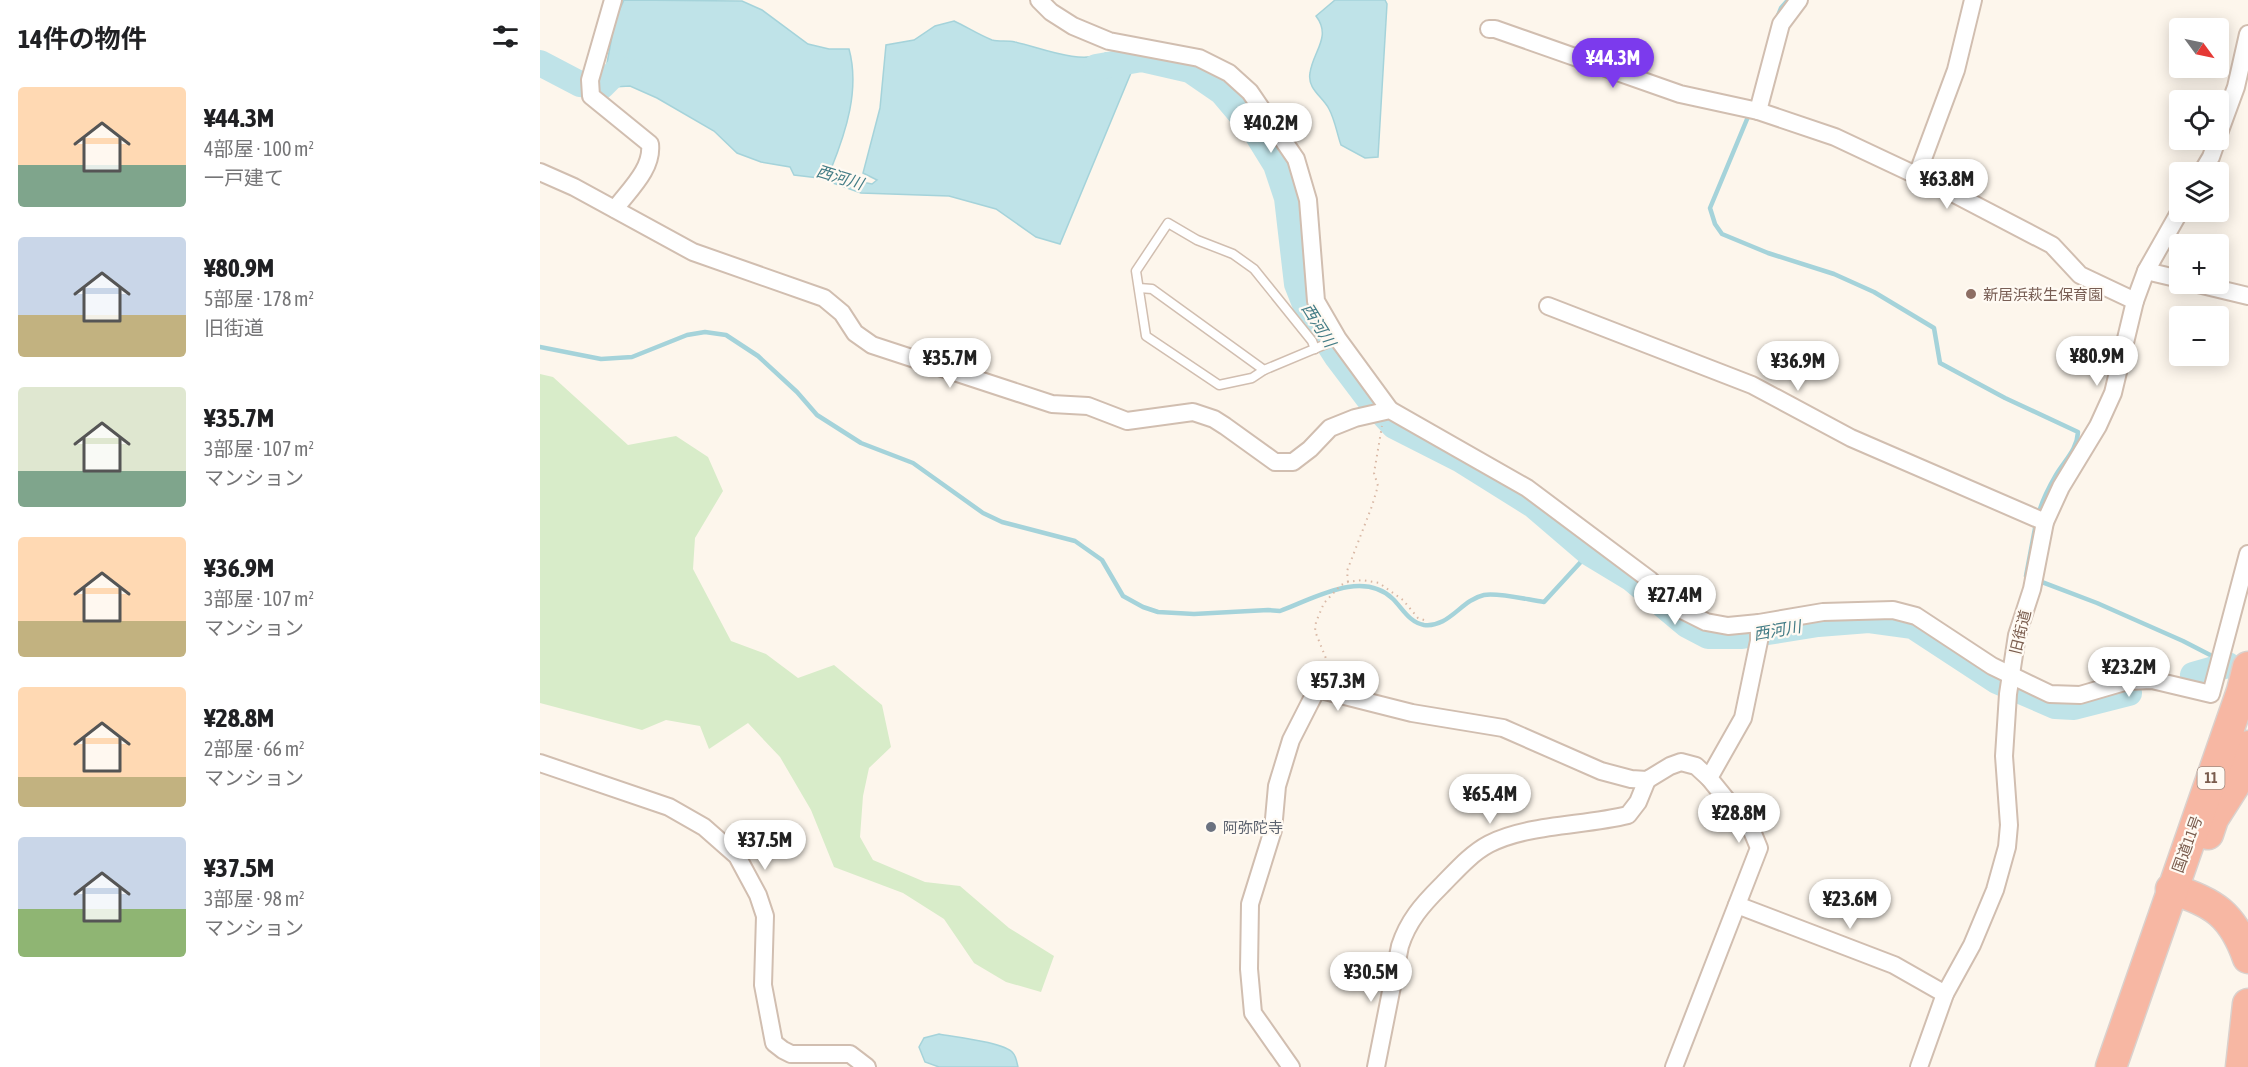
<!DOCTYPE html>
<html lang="ja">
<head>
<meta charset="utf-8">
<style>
  body { margin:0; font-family:"Asap Condensed","Noto Sans JP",sans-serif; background:#f2f2f2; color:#202124; height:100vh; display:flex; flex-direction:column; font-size:22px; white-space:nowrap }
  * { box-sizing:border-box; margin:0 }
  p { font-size:20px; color:#757577 }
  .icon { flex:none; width:33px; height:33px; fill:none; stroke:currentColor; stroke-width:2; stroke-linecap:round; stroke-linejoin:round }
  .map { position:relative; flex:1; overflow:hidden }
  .sheet { display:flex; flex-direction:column; background:#fff; width:540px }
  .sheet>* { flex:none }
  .needle { width:39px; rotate:123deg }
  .fabs { position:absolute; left:1629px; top:18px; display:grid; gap:12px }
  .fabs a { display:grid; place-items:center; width:60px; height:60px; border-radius:6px; background:#fff; box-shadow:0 3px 15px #0003; font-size:30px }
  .price { position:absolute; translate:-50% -51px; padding:0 14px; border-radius:21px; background:#fff; color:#222; font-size:20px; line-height:39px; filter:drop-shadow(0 2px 3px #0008) }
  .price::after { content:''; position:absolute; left:50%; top:36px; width:18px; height:14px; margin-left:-9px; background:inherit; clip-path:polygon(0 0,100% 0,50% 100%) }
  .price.selected { background:#7c3aed; color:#fff }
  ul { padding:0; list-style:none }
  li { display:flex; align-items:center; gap:18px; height:150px; padding:0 18px }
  li span { display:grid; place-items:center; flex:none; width:168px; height:120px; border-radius:6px; color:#555 }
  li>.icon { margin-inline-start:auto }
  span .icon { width:72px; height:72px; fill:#fffc; stroke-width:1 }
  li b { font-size:26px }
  h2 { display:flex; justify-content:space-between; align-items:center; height:72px; padding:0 18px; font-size:26px }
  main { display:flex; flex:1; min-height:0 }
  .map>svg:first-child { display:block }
  .green { fill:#d8ecc9 }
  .water { fill:#bfe3e8; stroke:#a5d3da; stroke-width:1.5 }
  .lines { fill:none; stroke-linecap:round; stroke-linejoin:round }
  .stream { stroke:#a5d3da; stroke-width:4.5 }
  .river { stroke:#bfe3e8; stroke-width:26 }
  .lane-casing { stroke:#d1beb0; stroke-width:11 }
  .street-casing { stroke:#d1beb0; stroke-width:20 }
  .highway-casing { stroke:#dad1cd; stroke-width:33 }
  .path { stroke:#d9b8a5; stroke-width:2; stroke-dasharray:1.5 4.5; stroke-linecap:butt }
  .lane { stroke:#fff; stroke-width:8 }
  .street { stroke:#fff; stroke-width:16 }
  .highway { stroke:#f7b7a3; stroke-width:30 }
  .education-dot { fill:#8d6e63; stroke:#fffaf3; stroke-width:2 }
  .worship-dot { fill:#6b7280; stroke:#fffaf3; stroke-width:2 }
  .labels { text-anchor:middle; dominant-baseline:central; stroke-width:4.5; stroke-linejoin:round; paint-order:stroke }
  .shield { fill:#fffaf3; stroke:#a28b7f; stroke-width:1.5 }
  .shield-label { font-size:14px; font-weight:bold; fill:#7a5c4d }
  .education-label { font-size:15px; fill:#785e54; stroke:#fffaf3; text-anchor:start }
  .street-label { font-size:15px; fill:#7a5c4d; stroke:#fffaf3 }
  .worship-label { font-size:15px; fill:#5b616d; stroke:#fffaf3; text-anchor:start }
  .water-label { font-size:16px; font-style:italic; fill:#437c86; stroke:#fffaf3 }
</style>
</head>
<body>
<main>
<section class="sheet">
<h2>14件の物件<svg class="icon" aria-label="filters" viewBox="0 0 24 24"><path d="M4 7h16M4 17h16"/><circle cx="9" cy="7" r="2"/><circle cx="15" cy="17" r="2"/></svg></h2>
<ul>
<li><span style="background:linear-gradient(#ffd9b3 65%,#7fa58c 0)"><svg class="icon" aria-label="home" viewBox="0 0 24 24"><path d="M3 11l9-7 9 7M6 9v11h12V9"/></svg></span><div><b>¥44.3M</b><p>4部屋 · 100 m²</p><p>一戸建て</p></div></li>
<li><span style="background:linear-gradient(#c9d6e8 65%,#c2b280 0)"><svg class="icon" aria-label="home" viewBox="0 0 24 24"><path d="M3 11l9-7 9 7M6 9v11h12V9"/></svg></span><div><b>¥80.9M</b><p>5部屋 · 178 m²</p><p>旧街道</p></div></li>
<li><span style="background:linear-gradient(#dfe7d0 70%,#7fa58c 0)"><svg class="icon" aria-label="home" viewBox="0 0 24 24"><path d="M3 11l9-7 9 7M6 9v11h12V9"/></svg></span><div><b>¥35.7M</b><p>3部屋 · 107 m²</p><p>マンション</p></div></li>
<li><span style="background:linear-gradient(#ffd9b3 70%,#c2b280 0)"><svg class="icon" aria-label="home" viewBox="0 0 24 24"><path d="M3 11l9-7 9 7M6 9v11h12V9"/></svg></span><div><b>¥36.9M</b><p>3部屋 · 107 m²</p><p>マンション</p></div></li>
<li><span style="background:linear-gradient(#ffd9b3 75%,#c2b280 0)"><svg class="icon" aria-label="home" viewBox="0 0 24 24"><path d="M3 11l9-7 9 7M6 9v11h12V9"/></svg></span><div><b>¥28.8M</b><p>2部屋 · 66 m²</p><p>マンション</p></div></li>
<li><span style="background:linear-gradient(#c9d6e8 60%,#8fb573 0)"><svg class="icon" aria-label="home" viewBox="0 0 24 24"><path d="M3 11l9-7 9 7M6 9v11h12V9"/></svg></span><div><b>¥37.5M</b><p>3部屋 · 98 m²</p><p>マンション</p></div></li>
</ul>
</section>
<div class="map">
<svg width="1708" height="1067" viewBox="0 0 1708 1067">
  <rect width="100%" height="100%" fill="#fdf6ec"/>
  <!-- green -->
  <path class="green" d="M0,374L13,377L88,445L136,436L168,457L183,491L155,538L153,569L191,641L226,654L258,678L294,665L342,705L351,747L329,768L323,796L320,837L333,860L385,882L420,886L469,928L514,956L501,992L466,982L434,963L404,919L363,893L294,867L271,810L240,757L208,723L169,749L160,726L126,720L102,730L0,703Z"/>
  <!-- water -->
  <g class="water">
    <path d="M84,0L202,1L222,10L268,44L289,49H309C320,89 306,132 291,169L292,173L307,179L332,184L337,180L323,173L340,108L346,45L374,40L395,26L414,21C427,27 439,35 452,40C460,42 467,40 475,42C502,48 539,65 566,53L590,61L593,68L520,244L496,237L456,209L409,196L321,193L279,178L254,175L250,167L221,162L197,153L174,131L117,98L90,86L73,87L62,90L75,20Z"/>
    <path d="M795,0H845L847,4L838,157L825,158L801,145C797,134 795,120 789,109C783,97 767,89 770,73C773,51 792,37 776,16Z"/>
    <path d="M399,1034C414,1037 464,1042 473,1053C476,1056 477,1063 478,1067H399L385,1062L379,1047L384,1038Z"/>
  </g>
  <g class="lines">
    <!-- stream -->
    <g class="stream">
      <path d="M1237,18L1241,8L1248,0"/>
      <path d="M1210,112L1170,208L1175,224L1182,234L1228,253L1294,274L1334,292L1394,328L1400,363L1465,398L1538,432C1537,450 1525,460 1516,475C1509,487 1502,501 1498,515"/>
      <path d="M0,347L61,359L92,357L147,335L165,332L186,335L218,356L257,392L277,415L321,443L373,463L443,513L462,522L535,541L562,560L583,596L603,607L618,612L654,614L728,610L740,611C773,599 822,569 853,599C863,609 869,622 884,625C909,628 921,600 944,595C957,592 989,600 1004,602L1049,553"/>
      <path d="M1496,523L1486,576L1557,603L1643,641L1676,658"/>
    </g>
    <!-- river -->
    <g class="river">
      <path d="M0,63L40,84L62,86L79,69L90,72"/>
      <path d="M556,67L602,59L650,70L682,92L715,131L736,165L747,198L757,284L768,312L797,357L828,398L854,426L921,460L993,505L1049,553L1092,579L1147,625L1168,636H1202L1278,624L1329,620L1373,626L1457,681L1515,706L1534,707L1589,693"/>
      <path d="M1653,675L1688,665"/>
    </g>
    <defs>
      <g id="lane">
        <path d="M599,288L612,289L724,370L798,339"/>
        <path d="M724,370L712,378L679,385L606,336L596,271L628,223L657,240L693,254L714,269L772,341L775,349"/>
      </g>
      <g id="street">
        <path d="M73,0L50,80L51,96L110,144C113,169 89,190 75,209"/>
        <path d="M499,0L511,12L533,26L569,41L659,58L689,73L710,92L756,159L768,200L776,301L798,339L850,410"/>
        <path d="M949,29H955L1140,94L1218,111L1295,137L1397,185L1512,245L1540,275L1595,301"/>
        <path d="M1218,111L1241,24L1259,0"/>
        <path d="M1678,136L1696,87L1708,34"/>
        <path d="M0,172L34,187L153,252L284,298L302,313L315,333L332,345L512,404L548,406L587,421L653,412L674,419L685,426L735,462H753L770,449L790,428L815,418L850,410L987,488L1110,580L1142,610L1166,622L1188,626L1219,623L1283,612L1353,610L1376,616L1452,666L1510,694L1540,695L1588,681L1612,680L1671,694L1708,554"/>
        <path d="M1662,172L1671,157L1677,140"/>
        <path d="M1377,175L1416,70L1433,0"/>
        <path d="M1606,271L1640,279"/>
        <path d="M1658,284L1708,296"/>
        <path d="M1008,306L1212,385L1311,438L1505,522"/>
        <path d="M0,763L129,807L164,827L197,856L218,895L225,916L223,985L234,1043L243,1050L251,1054H310L327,1067"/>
        <path d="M1197,905L1354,965L1405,994"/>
        <path d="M751,1067L713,1013L709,969L710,904L733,830L737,786L751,740L777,689L872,713L963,728L1061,771L1091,779L1107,780L1130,766L1141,762L1156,766L1169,778"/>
        <path d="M836,1067L860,946C868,921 882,905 901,886C915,872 930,854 949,844C988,824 1044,826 1088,815L1098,802L1107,780"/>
        <path d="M1134,1067L1219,848L1212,831L1169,778L1203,718L1219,641V623"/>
        <path d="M1379,1067L1405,994L1432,945L1455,890L1467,847L1469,825L1464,756L1468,694L1477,635L1492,589L1505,522L1521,487L1558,426L1573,393L1595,301L1606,271L1640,211"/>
      </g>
      <g id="highway">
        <path d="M1668,834L1673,819L1694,786L1708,746"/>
        <path d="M1631,889C1674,902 1693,915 1708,958"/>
        <path d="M1571,1067L1702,691L1708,667"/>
        <path d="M1701,1067L1708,1004"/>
      </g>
    </defs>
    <!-- lane casing -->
    <use href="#lane" class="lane-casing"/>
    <!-- street casing -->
    <use href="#street" class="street-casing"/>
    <!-- highway casing -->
    <use href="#highway" class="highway-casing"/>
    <!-- path -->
    <g class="path">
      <path d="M808,582L807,571L832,506L838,486L834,473L842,426"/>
      <path d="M783,675L787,661L775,631L776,622L784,603L801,585L808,582L822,580L839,583L863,600L878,618L887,621"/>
    </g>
    <!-- lane -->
    <use href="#lane" class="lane"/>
    <!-- street -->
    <use href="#street" class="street"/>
    <!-- highway -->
    <use href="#highway" class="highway"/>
  </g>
  <!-- markers -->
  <circle class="education-dot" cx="1431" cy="294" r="6"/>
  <circle class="worship-dot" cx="671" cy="827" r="6"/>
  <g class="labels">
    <!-- shield labels -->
    <rect class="shield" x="1657.5" y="767" width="27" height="22" rx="4.5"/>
    <g class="shield-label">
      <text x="1671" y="778">11</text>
    </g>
    <!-- education labels -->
    <g class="education-label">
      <text x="1443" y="294">新居浜萩生保育園</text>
    </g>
    <!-- street labels -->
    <g class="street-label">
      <text transform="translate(1480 632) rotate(-76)">旧街道</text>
      <text transform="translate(1647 844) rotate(-70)">国道11号</text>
    </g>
    <!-- worship labels -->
    <g class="worship-label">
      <text x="683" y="827">阿弥陀寺</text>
    </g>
    <!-- water labels -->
    <g class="water-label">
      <text transform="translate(300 177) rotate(17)">西河川</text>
      <text transform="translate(779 325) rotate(58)">西河川</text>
      <text transform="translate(1237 630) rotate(-10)">西河川</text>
    </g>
  </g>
</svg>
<div class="fabs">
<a><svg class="needle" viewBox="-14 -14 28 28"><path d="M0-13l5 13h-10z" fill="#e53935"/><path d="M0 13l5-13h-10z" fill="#757577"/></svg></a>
<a><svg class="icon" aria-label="locate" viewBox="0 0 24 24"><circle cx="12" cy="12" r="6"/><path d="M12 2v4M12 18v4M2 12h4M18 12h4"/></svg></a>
<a><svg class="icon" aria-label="layers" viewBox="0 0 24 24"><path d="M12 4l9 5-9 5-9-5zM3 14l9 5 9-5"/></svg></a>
<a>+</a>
<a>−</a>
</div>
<b class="price selected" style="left:1073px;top:89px">¥44.3M</b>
<b class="price" style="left:731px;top:154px">¥40.2M</b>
<b class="price" style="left:1407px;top:210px">¥63.8M</b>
<b class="price" style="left:1557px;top:387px">¥80.9M</b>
<b class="price" style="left:410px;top:389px">¥35.7M</b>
<b class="price" style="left:1258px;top:392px">¥36.9M</b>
<b class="price" style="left:1135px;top:626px">¥27.4M</b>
<b class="price" style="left:1589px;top:698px">¥23.2M</b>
<b class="price" style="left:798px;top:712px">¥57.3M</b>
<b class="price" style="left:950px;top:825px">¥65.4M</b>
<b class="price" style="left:1199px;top:844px">¥28.8M</b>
<b class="price" style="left:225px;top:871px">¥37.5M</b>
<b class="price" style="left:1310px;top:930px">¥23.6M</b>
<b class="price" style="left:831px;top:1003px">¥30.5M</b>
</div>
</main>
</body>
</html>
